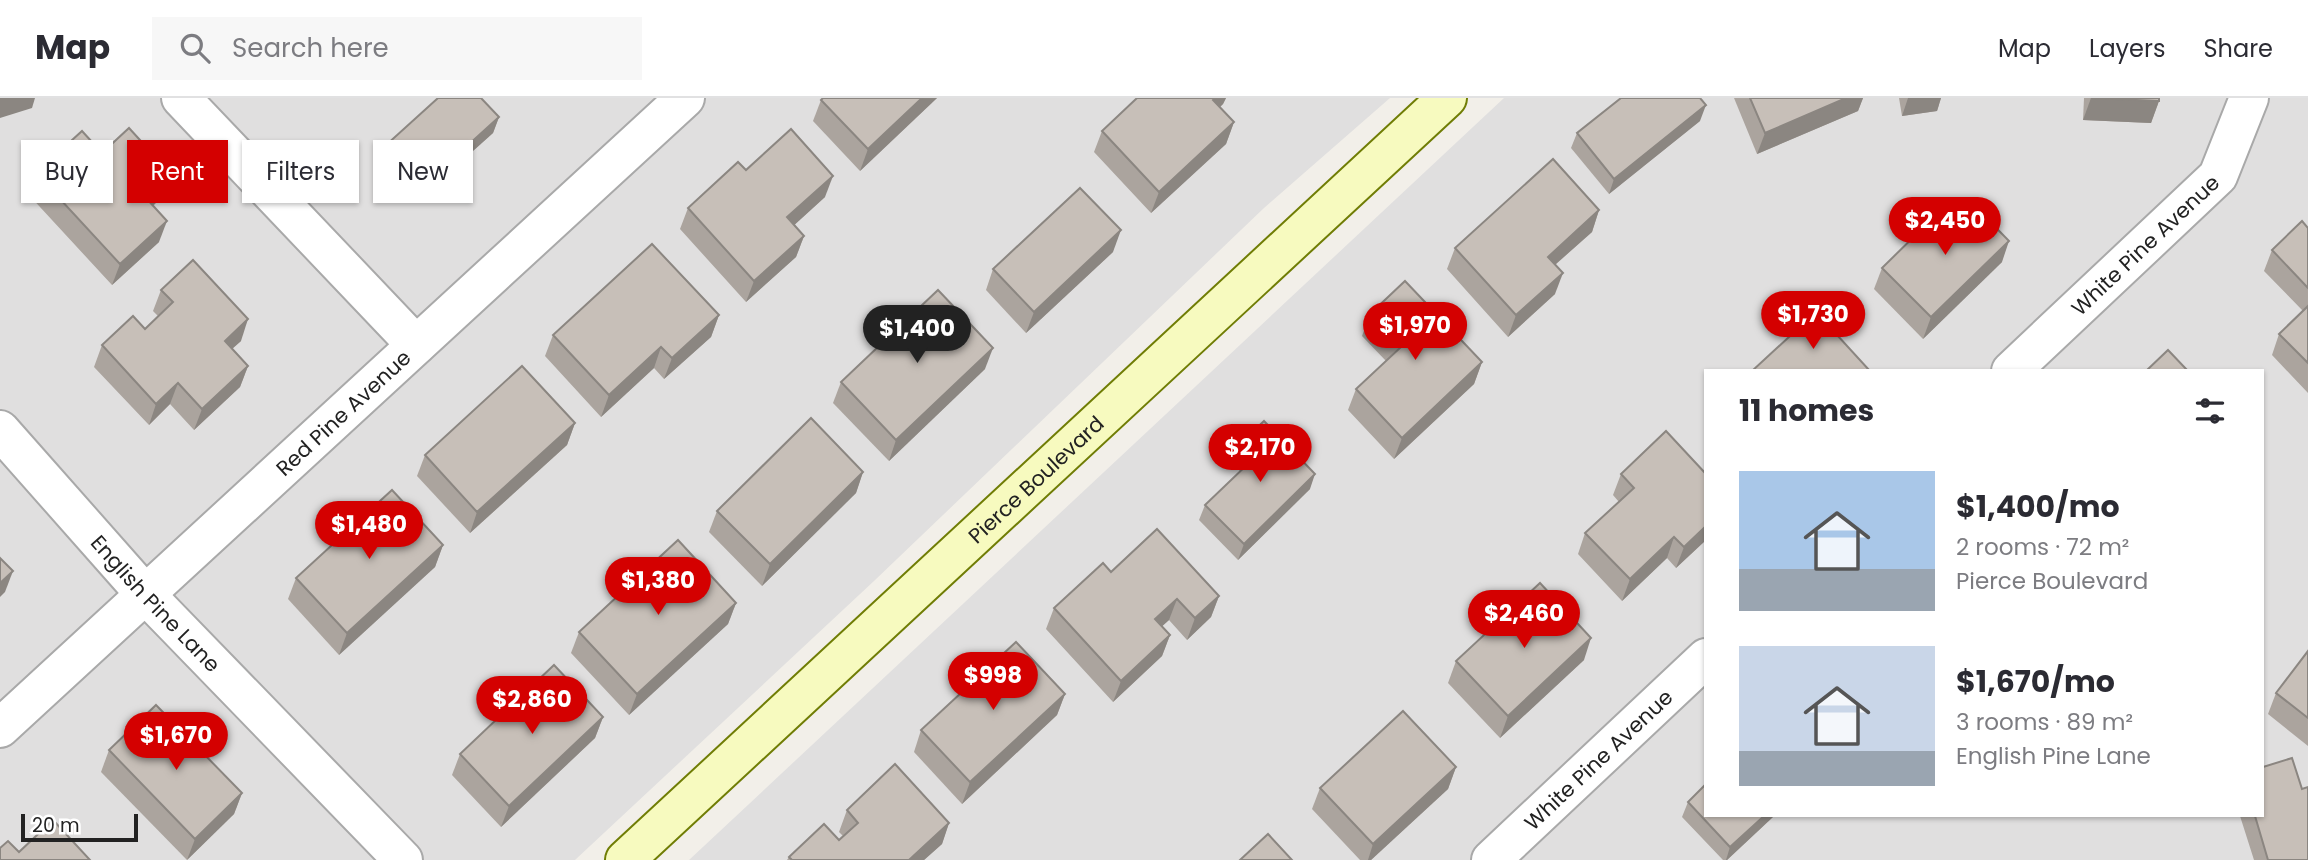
<!DOCTYPE html>
<html lang="en">
<head>
<meta charset="utf-8">
<style>
  body { margin:0; font-family:Poppins,sans-serif; background:#f7f7f7; color:#2b2b33; height:100vh; display:flex; flex-direction:column; font-size:26px; white-space:nowrap }
  * { box-sizing:border-box; margin:0 }
  p { font-size:23px; color:#7c7c81 }
  .icon { flex:none; width:38px; height:38px; fill:none; stroke:currentColor; stroke-width:2; stroke-linecap:round; stroke-linejoin:round }
  .map { position:relative; flex:1; overflow:hidden }
  .panel { position:absolute; left:1704px; top:271px; width:560px; height:448px; display:flex; flex-direction:column; background:#fff; border-radius:0px; box-shadow:0 2px 5px #0004 }
  .panel>* { flex:none }
  .top-card { position:absolute; left:21px; top:42px; width:665px; height:63px; display:flex; gap:14px }
  .scale { position:absolute; left:21px; bottom:18px; width:117px; box-sizing:border-box; padding-left:7px; border:4px solid #222; border-top:0; font-size:19px; line-height:24px; white-space:nowrap; color:#222; -webkit-text-stroke:5px #fff; paint-order:stroke }
  .price { position:absolute; translate:-50% -60px; padding:0 16px; border-radius:24px; background:#d40000; color:#fff; font-size:23px; line-height:46px; filter:drop-shadow(0 2px 4px #0008) }
  .price::after { content:''; position:absolute; left:50%; top:42px; width:21px; height:16px; margin-left:-10px; background:inherit; clip-path:polygon(0 0,100% 0,50% 100%) }
  .price.on { background:#222; color:#fff }
  ul { padding:0; list-style:none }
  li { display:flex; align-items:center; gap:21px; height:175px; padding:0 35px }
  li span { display:grid; place-items:center; flex:none; width:196px; height:140px; border-radius:0px; color:#555 }
  li>.icon { margin-inline-start:auto }
  span .icon { width:84px; height:84px; fill:#fffc; stroke-width:1 }
  li b { font-size:30px }
  h2 { display:flex; justify-content:space-between; align-items:center; height:84px; padding:0 35px; font-size:30px }
  .tag { padding:0 24px; border-radius:0px; background:#fff; box-shadow:0 2px 5px #0004; font-size:24px; line-height:63px }
  .tag.on { background:#d40000; color:#fff }
  header { display:flex; align-items:center; gap:42px; box-sizing:border-box; height:98px; padding:0 35px; background:#fff; border-bottom:2px solid #e1e1e2 }
  header strong { font-size:33px }
  nav { display:flex; gap:38px; margin-inline-start:auto; font-size:24px }
  .search { width:490px; height:63px; background:#f7f7f7; display:flex; align-items:center; gap:18px; box-sizing:border-box; padding:0 24px; border-radius:0px; color:#7c7c81; font-size:26px }
  .map>svg:first-child { display:block }
  .residential { fill:#e0dfdf; fill-rule:evenodd }
  .lines { fill:none; stroke-linecap:round; stroke-linejoin:round }
  .street-casing { stroke:#a9a9a9; stroke-width:42 }
  .secondary-casing { stroke:#707d05; stroke-width:42 }
  .street { stroke:#fff; stroke-width:38 }
  .secondary { stroke:#f7fabf; stroke-width:38 }
  .wall { fill:#aba49e }
  .shaded-wall { fill:#8b8681 }
  .building { fill:#c7bfb8; stroke:#8b8681; stroke-width:2 }
  .labels { text-anchor:middle; dominant-baseline:central; stroke-width:5; stroke-linejoin:round; paint-order:stroke }
  .street-label { font-size:21px; fill:#222; stroke:#fff }
</style>
</head>
<body>
<header>
<strong>Map</strong>
<div class="search"><svg class="icon" aria-label="search" viewBox="0 0 24 24"><circle cx="10" cy="10" r="6"/><path d="M15 15l6 6"/></svg>Search here</div>
<nav><a>Map</a><a>Layers</a><a>Share</a></nav>
</header>
<div class="map">
<svg width="2308" height="762" viewBox="0 0 2308 762">
  <rect width="100%" height="100%" fill="#f2efe9"/>
  <!-- residential -->
  <g class="residential">
    <path d="M0,0H1390L1264,110L874,483L575,762H0Z"/>
    <path d="M1504,0H2308V762H689ZM1706,273H2263V718H1706Z"/>
  </g>
  <g class="lines">
    <defs>
      <g id="street">
        <path d="M181,0L416,247"/>
        <path id="s1" d="M2011,273L2218,78L2249,0"/>
        <path id="s2" d="M0,332L145,496L403,762"/>
        <path id="s3" d="M0,630L685,0"/>
        <path id="s4" d="M1491,762L1706,560"/>
      </g>
      <g id="secondary">
        <path id="s5" d="M625,762L1447,0"/>
      </g>
    </defs>
    <!-- street casing -->
    <use href="#street" class="street-casing"/>
    <!-- secondary casing -->
    <use href="#secondary" class="secondary-casing"/>
    <!-- street -->
    <use href="#street" class="street"/>
    <!-- secondary -->
    <use href="#secondary" class="secondary"/>
  </g>
  <!-- wall -->
  <g class="wall">
    <path d="M937,0L860,73L813,23L821,2Z"/>
    <path d="M1137,0H1226L1223,6L1220,9L1234,24L1226,46L1151,115L1094,54L1102,33Z"/>
    <path d="M1734,0H1863L1858,13L1757,56Z"/>
    <path d="M1899,0H1941L1937,13L1902,18Z"/>
    <path d="M2084,0H2159V3L2151,25L2083,22Z"/>
    <path d="M499,19L493,35L416,104L380,64L385,48Z"/>
    <path d="M1700,23L1609,96L1571,50L1577,35Z"/>
    <path d="M102,55L171,76L163,98L153,108L159,144L112,187L28,96L36,75Z"/>
    <path d="M746,72L825,99L794,127L804,138L796,159L746,204L680,131L688,110Z"/>
    <path d="M1599,112L1592,134L1555,167V196L1508,239L1447,171L1455,150Z"/>
    <path d="M1940,129L2002,164L1923,241L1874,191L1882,170Z"/>
    <path d="M2308,130V295L2272,257L2279,236L2303,213L2264,173L2272,152Z"/>
    <path d="M1113,154L1026,235L986,192L993,171Z"/>
    <path d="M161,192L241,243L232,251L248,268L240,289L194,332L170,306L149,327L94,269L102,247L145,231L158,218L153,213Z"/>
    <path d="M1370,216L1482,264L1474,286L1394,361L1348,312L1356,291L1386,263L1362,238Z"/>
    <path d="M719,217L711,239L664,281L654,270L601,319L545,258L553,237Z"/>
    <path d="M985,271L889,363L833,305L841,284Z"/>
    <path d="M575,325L567,347L470,435L417,378L425,357Z"/>
    <path d="M1237,349L1310,391L1238,462L1199,422L1205,407L1240,373L1231,364Z"/>
    <path d="M863,374L856,395L762,488L709,434L717,413Z"/>
    <path d="M1621,376H1706V442L1676,470L1667,460L1622,503L1578,456L1585,435L1619,404L1613,397Z"/>
    <path d="M443,447L435,469L339,557L288,501L296,480Z"/>
    <path d="M1219,498L1211,519L1187,542L1169,522L1162,528L1170,537L1162,558L1113,604L1046,531L1054,510Z"/>
    <path d="M736,505L728,526L629,617L571,555L579,534Z"/>
    <path d="M2308,553V648L2268,616L2276,595Z"/>
    <path d="M1584,562L1500,640L1448,585L1456,563Z"/>
    <path d="M1065,596L1057,617L962,706L914,654L921,632Z"/>
    <path d="M603,619L595,640L501,729L452,677L460,656Z"/>
    <path d="M109,652L242,695L234,716L187,762L101,674Z"/>
    <path d="M1456,669L1448,691L1371,762H1360L1312,711L1320,690Z"/>
    <path d="M2302,691L2308,762H2254L2240,718H2263Z"/>
    <path d="M1688,704L1706,718H1774L1727,762H1723L1682,719Z"/>
    <path d="M847,712L949,725L942,746L924,762H787L789,759L839,742L843,738L839,734Z"/>
  </g>
  <!-- shaded-wall -->
  <g class="shaded-wall">
    <path d="M0,0H35L32,10L0,20Z"/>
    <path d="M922,0H937L860,73L868,51Z"/>
    <path d="M1215,0H1226L1223,6L1205,23L1213,2Z"/>
    <path d="M1846,0H1863L1858,13L1757,56L1765,35Z"/>
    <path d="M1908,0H1941L1937,13L1902,18Z"/>
    <path d="M2091,0L2159,3L2151,25L2083,22Z"/>
    <path d="M1706,7L1700,23L1609,96L1614,81Z"/>
    <path d="M499,19L493,35L416,104L422,89Z"/>
    <path d="M1234,24L1226,46L1151,115L1159,94Z"/>
    <path d="M171,76L163,98L138,121L146,100Z"/>
    <path d="M833,78L825,99L779,141L787,119Z"/>
    <path d="M1599,112L1592,134L1540,180L1548,159Z"/>
    <path d="M167,123L159,144L112,187L120,166Z"/>
    <path d="M1121,132L1113,154L1026,235L1034,214Z"/>
    <path d="M804,138L796,159L746,204L754,183Z"/>
    <path d="M2009,143L2002,164L1923,241L1931,219Z"/>
    <path d="M1563,175L1555,196L1508,239L1516,217Z"/>
    <path d="M719,217L711,239L664,281L672,260Z"/>
    <path d="M248,221L241,243L217,264L225,243Z"/>
    <path d="M661,249L654,270L601,319L609,297Z"/>
    <path d="M993,250L985,271L889,363L896,342Z"/>
    <path d="M1482,264L1474,286L1394,361L1402,340Z"/>
    <path d="M248,268L240,289L194,332L202,311Z"/>
    <path d="M178,285L170,306L149,327L156,306Z"/>
    <path d="M575,325L567,347L470,435L477,414Z"/>
    <path d="M863,374L856,395L762,488L770,466Z"/>
    <path d="M1315,376L1310,391L1238,462L1244,446Z"/>
    <path d="M1706,428V442L1676,470L1684,449Z"/>
    <path d="M1674,439L1667,460L1622,503L1630,481Z"/>
    <path d="M443,447L435,469L339,557L347,535Z"/>
    <path d="M13,473L5,494L0,499V485Z"/>
    <path d="M1219,498L1211,519L1187,542L1195,520Z"/>
    <path d="M1177,501L1169,522L1147,542L1155,521Z"/>
    <path d="M736,505L728,526L629,617L637,596Z"/>
    <path d="M1170,537L1162,558L1113,604L1121,583Z"/>
    <path d="M1591,540L1584,562L1500,640L1508,618Z"/>
    <path d="M1065,596L1057,617L962,706L970,684Z"/>
    <path d="M603,619L595,640L501,729L509,708Z"/>
    <path d="M1456,669L1448,691L1371,762H1368L1373,746Z"/>
    <path d="M242,695L234,716L187,762L195,741Z"/>
    <path d="M1764,718H1774L1727,762H1726L1730,749Z"/>
    <path d="M949,725L942,746L924,762H909Z"/>
  </g>
  <!-- building -->
  <g class="building">
    <path d="M438,0H481L499,19L422,89L385,48Z"/>
    <path d="M823,0H922L868,51L821,2Z"/>
    <path d="M1137,0H1215L1213,2L1234,24L1159,94L1102,33Z"/>
    <path d="M1621,0H1700L1706,7L1614,81L1577,35Z"/>
    <path d="M1750,0H1846L1765,35Z"/>
    <path d="M2091,0H2159V3Z"/>
    <path d="M129,30L171,76L146,100L167,123L120,166L36,75L82,33L102,55Z"/>
    <path d="M791,31L833,78L787,119L804,138L754,183L688,110L738,64L746,72Z"/>
    <path d="M1553,61L1599,112L1548,159L1563,175L1516,217L1455,150Z"/>
    <path d="M1080,90L1121,132L1034,214L993,171Z"/>
    <path d="M1968,101L2009,143L1931,219L1882,170L1932,121L1940,129Z"/>
    <path d="M2302,123L2308,130V190L2272,152Z"/>
    <path d="M652,146L719,217L672,260L661,249L609,297L553,237Z"/>
    <path d="M193,162L248,221L225,243L248,268L202,311L178,285L156,306L102,247L133,218L145,231L173,204L161,192Z"/>
    <path d="M1405,183L1482,264L1402,340L1356,291L1401,249L1370,216Z"/>
    <path d="M938,192L993,250L896,342L841,284Z"/>
    <path d="M2308,208V265L2279,236Z"/>
    <path d="M1816,214L1870,273H1752Z"/>
    <path d="M2168,252L2188,273H2146Z"/>
    <path d="M522,268L575,325L477,414L425,357Z"/>
    <path d="M811,320L863,374L770,466L717,413Z"/>
    <path d="M1264,323L1315,376L1244,446L1205,407L1251,363L1237,349Z"/>
    <path d="M1666,333L1706,376V428L1684,449L1674,439L1630,481L1585,435L1634,390L1621,376Z"/>
    <path d="M392,392L443,447L347,535L296,480Z"/>
    <path d="M1157,431L1219,498L1195,520L1177,501L1155,521L1170,537L1121,583L1054,510L1103,465L1111,474Z"/>
    <path d="M678,442L736,505L637,596L579,534Z"/>
    <path d="M0,460L13,473L0,485Z"/>
    <path d="M1540,485L1591,540L1508,618L1456,563Z"/>
    <path d="M1016,544L1065,596L970,684L921,632Z"/>
    <path d="M2308,553V620L2276,595Z"/>
    <path d="M554,567L603,619L509,708L460,656Z"/>
    <path d="M156,607L242,695L195,741L109,652Z"/>
    <path d="M1403,613L1456,669L1373,746L1320,690Z"/>
    <path d="M2292,660L2302,691L2308,689V762H2268L2255,718H2263V669Z"/>
    <path d="M895,666L949,725L909,762H792L789,759L824,726L839,742L858,725L847,712Z"/>
    <path d="M1706,686V718H1764L1730,749L1688,704Z"/>
    <path d="M53,722L90,762H0V750L8,743L19,754Z"/>
    <path d="M1268,736L1292,762H1240Z"/>
  </g>
  <g class="labels">
    <!-- street labels -->
    <g class="street-label">
      <text stroke="none"><textPath href="#s1" startOffset="184">White Pine Avenue</textPath></text>
      <text stroke="none"><textPath href="#s3" startOffset="466">Red Pine Avenue</textPath></text>
      <text stroke="none"><textPath href="#s5" startOffset="560">Pierce Boulevard</textPath></text>
      <text stroke="none"><textPath href="#s2" startOffset="233">English Pine Lane</textPath></text>
      <text stroke="none"><textPath href="#s4" startOffset="147">White Pine Avenue</textPath></text>
    </g>
  </g>
</svg>
<div class="scale">20 m</div>
<b class="price" style="left:1945px;top:159px">$2,450</b>
<b class="price" style="left:1813px;top:253px">$1,730</b>
<b class="price" style="left:1415px;top:264px">$1,970</b>
<b class="price on" style="left:917px;top:267px">$1,400</b>
<b class="price" style="left:1260px;top:386px">$2,170</b>
<b class="price" style="left:369px;top:463px">$1,480</b>
<b class="price" style="left:658px;top:519px">$1,380</b>
<b class="price" style="left:1524px;top:552px">$2,460</b>
<b class="price" style="left:993px;top:614px">$998</b>
<b class="price" style="left:532px;top:638px">$2,860</b>
<b class="price" style="left:176px;top:674px">$1,670</b>
<div class="top-card">
<a class="tag">Buy</a>
<a class="tag on">Rent</a>
<a class="tag">Filters</a>
<a class="tag">New</a>
</div>
<section class="panel">
<h2>11 homes<svg class="icon" aria-label="filters" viewBox="0 0 24 24"><path d="M4 7h16M4 17h16"/><circle cx="9" cy="7" r="2"/><circle cx="15" cy="17" r="2"/></svg></h2>
<ul>
<li><span style="background:linear-gradient(#a9c7e8 70%,#9aa5b1 0)"><svg class="icon" aria-label="home" viewBox="0 0 24 24"><path d="M3 11l9-7 9 7M6 9v11h12V9"/></svg></span><div><b>$1,400/mo</b><p>2 rooms · 72 m²</p><p>Pierce Boulevard</p></div></li>
<li><span style="background:linear-gradient(#c9d6e8 75%,#9aa5b1 0)"><svg class="icon" aria-label="home" viewBox="0 0 24 24"><path d="M3 11l9-7 9 7M6 9v11h12V9"/></svg></span><div><b>$1,670/mo</b><p>3 rooms · 89 m²</p><p>English Pine Lane</p></div></li>
</ul>
</section>
</div>
</body>
</html>
